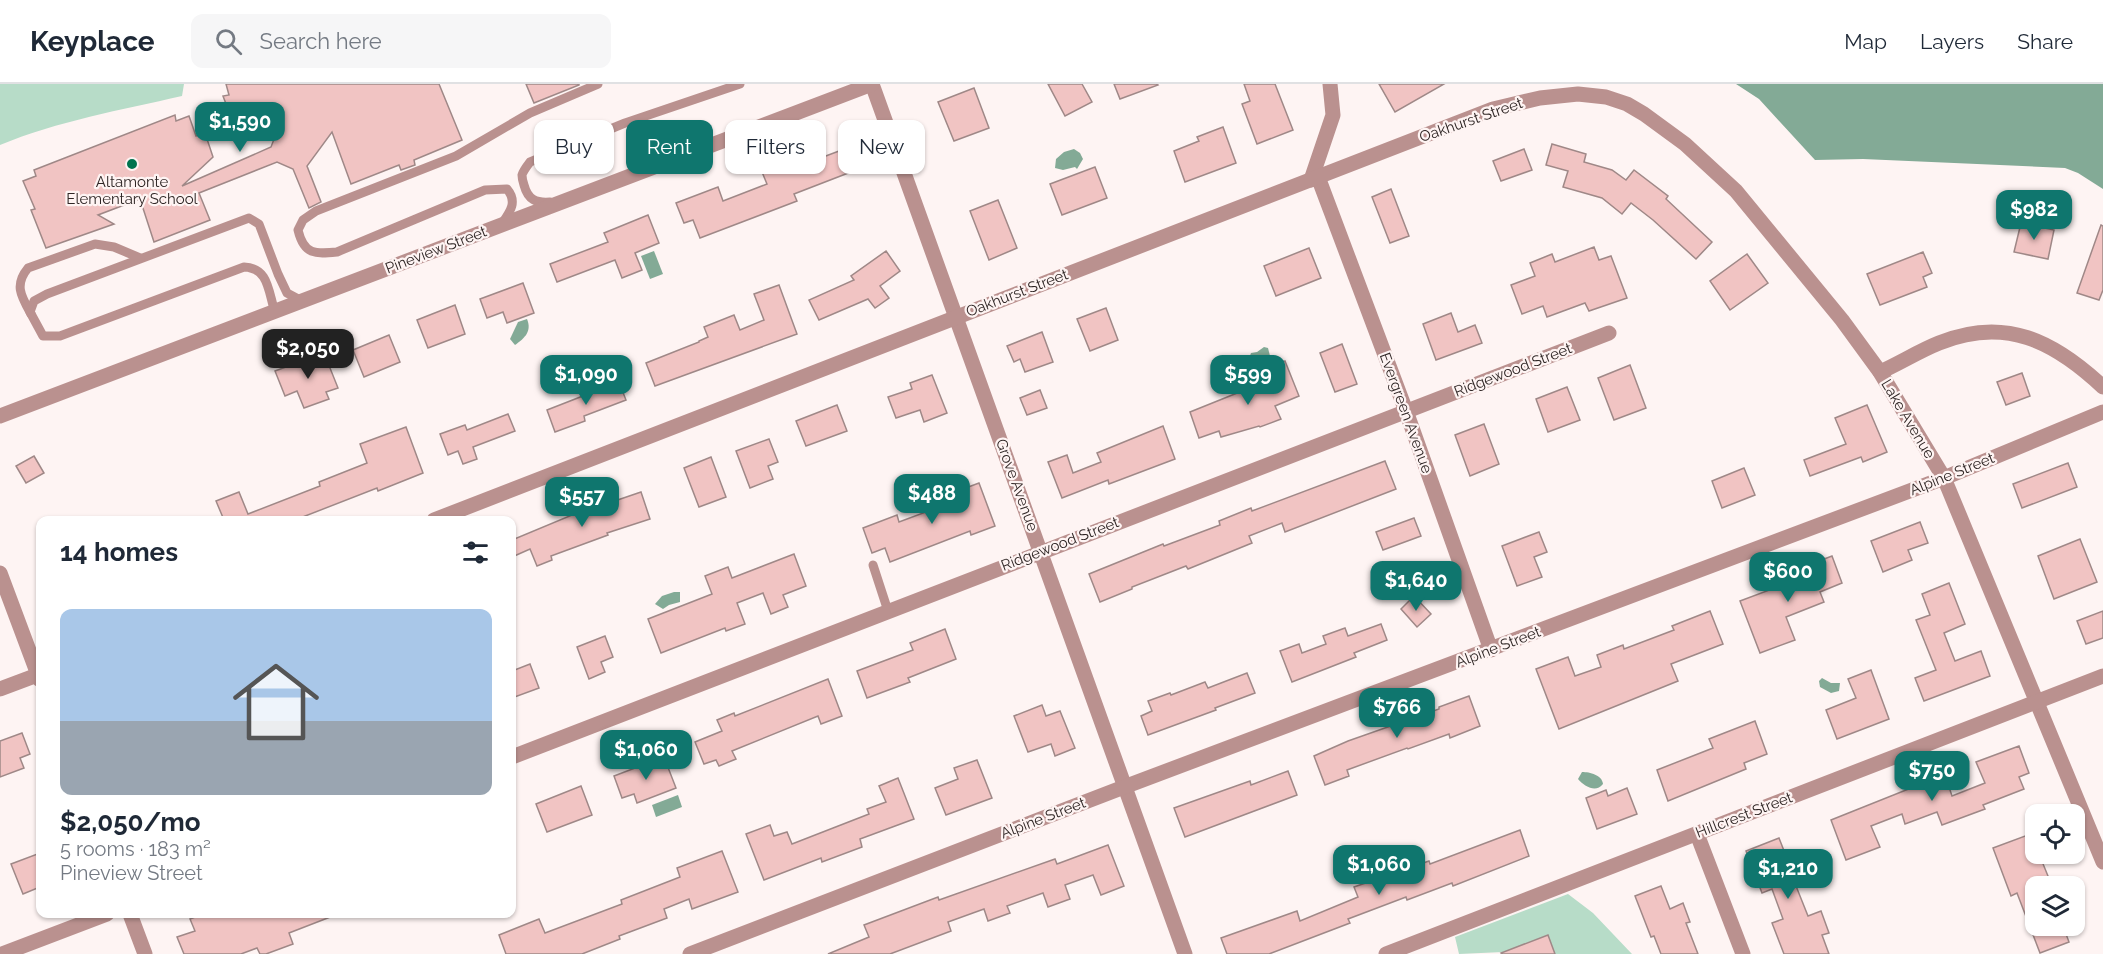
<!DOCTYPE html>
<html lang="en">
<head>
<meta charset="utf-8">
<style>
  body { margin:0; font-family:Raleway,sans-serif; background:#f6f6f7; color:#1f2937; height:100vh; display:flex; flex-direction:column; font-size:22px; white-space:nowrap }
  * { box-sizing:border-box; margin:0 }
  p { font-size:20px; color:#747a83 }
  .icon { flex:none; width:33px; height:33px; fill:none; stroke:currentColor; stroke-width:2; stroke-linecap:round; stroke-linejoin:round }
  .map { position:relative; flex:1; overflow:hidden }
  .drawer { position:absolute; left:36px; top:432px; width:480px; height:402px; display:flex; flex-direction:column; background:#fff; border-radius:12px; box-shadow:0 2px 4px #0004 }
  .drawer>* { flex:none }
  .guide { position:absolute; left:534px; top:36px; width:570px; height:54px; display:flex; gap:12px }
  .buttons { position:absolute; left:2025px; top:720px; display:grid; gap:12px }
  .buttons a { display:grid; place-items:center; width:60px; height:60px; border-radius:12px; background:#fff; box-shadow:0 2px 4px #0004; font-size:30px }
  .price { position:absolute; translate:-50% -51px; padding:0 14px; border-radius:12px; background:#0f766e; color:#fff; font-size:20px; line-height:39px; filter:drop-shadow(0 2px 3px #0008) }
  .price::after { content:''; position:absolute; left:50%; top:36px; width:18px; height:14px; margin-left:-9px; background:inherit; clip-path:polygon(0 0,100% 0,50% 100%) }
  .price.active { background:#222; color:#fff }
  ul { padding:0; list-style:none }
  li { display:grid; align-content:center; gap:12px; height:318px; padding:0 24px }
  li+li { border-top:2px solid #e0e1e3 }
  li span { display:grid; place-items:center; height:186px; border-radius:12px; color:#555 }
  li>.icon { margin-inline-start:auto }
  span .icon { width:108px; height:108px; fill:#fffc; stroke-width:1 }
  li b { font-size:26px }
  h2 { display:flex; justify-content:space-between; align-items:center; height:72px; padding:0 24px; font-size:26px }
  .chip { padding:0 21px; border-radius:12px; background:#fff; box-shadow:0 2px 4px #0004; font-size:21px; line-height:54px }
  .chip.active { background:#0f766e; color:#fff }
  header { display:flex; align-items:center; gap:36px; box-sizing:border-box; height:84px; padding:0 30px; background:#fff; border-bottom:2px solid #e0e1e3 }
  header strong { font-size:28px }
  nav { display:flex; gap:33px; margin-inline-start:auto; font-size:21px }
  .search { width:420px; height:54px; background:#f6f6f7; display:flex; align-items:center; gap:15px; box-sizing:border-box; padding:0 21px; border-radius:12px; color:#747a83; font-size:22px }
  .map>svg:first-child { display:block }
  .green { fill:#b7dcc8 }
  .water { fill:#83aa96 }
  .building { fill:#f1c4c3; stroke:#9f8887; stroke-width:1.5 }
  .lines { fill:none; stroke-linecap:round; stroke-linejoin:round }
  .service { stroke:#ba918f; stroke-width:9 }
  .minor { stroke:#ba918f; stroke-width:15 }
  .tertiary { stroke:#ba918f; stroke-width:15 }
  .poi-dot { fill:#00744f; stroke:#fef4f3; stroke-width:2 }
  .labels { text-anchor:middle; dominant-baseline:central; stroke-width:4.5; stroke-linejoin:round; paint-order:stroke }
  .street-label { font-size:15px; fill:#2f2625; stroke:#fef4f3 }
  .poi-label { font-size:15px; fill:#2f2625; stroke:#fef4f3 }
</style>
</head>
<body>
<header>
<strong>Keyplace</strong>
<div class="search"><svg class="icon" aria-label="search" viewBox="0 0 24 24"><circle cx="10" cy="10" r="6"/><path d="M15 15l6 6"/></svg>Search here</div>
<nav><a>Map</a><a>Layers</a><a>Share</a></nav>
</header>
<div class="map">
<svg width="2103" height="870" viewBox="0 0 2103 870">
  <rect width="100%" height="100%" fill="#fef4f3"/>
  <!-- green -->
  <g class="green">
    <path d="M0,0H184L182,12C121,26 58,37 0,61Z"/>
    <path d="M1568,810L1593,829L1632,870H1540L1538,862L1503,868L1459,870L1455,853Z"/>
  </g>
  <!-- water -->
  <g class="water">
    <path d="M1736,0H2103V105L2078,89L2065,84L1863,75L1815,76L1759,15Z"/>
    <path d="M1074,65L1080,69L1083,75L1077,85L1075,83L1063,86L1055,84L1056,75L1064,68Z"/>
    <path d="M654,167L663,190L650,195L641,172Z"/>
    <path d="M527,235C532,247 525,254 515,261L510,255L518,238Z"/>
    <path d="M1264,263L1268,264L1270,272L1261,276L1255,284L1247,280L1251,269L1257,268Z"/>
    <path d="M674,508H680V518L669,521L663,525L655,520L662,512Z"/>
    <path d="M1822,594L1831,599H1840L1839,607L1831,609L1820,603L1819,597Z"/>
    <path d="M1582,688C1590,688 1602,691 1603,700C1596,709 1585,703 1578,695Z"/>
    <path d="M678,711L682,723L656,733L652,721Z"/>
  </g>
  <!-- building -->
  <g class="building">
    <path d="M226,0H439L462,56L414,76L415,81L401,86L399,81L351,100L332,48L307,82L321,118L309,124L293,85L277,78L199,109L210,136L154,158L140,115L98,131L114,140L46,164L31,126L35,125L23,97L36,92L34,86L175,31L176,37L189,32L196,52L205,49L213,73L182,102L271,63L276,50L259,32L243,47L238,36L233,38L223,12L229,11Z"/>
    <path d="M526,0H579V1L534,19Z"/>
    <path d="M1048,0H1082L1092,18L1065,32Z"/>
    <path d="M1114,0H1157L1158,1L1120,15Z"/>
    <path d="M1244,0H1275L1293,46L1257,60L1242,20L1250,17Z"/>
    <path d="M1379,0H1444L1395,28Z"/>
    <path d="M974,4L989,44L954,57L938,18Z"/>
    <path d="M1223,43L1236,79L1185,98L1174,67L1199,57L1197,53Z"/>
    <path d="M1552,60L1586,70L1584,78L1612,86L1626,96L1634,86L1668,112L1666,115L1712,158L1696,175L1653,136L1631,119L1622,130L1602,114L1563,103L1568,87L1546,81Z"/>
    <path d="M847,64L856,86L794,110L797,117L700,154L693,136L684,139L676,119L718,103L723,117L767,100L762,88L783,80L786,87Z"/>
    <path d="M1524,65L1532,86L1501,97L1493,77Z"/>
    <path d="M1095,83L1107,114L1062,131L1050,100Z"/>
    <path d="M1391,105L1409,152L1390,159L1372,113Z"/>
    <path d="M998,116L1017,164L989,176L970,127Z"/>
    <path d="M648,131L659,159L635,169L642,186L622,194L615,176L557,198L550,180L608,158L604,149Z"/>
    <path d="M2021,139L2054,146L2048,175L2014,168Z"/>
    <path d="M2101,141L2103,142V206L2099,216L2077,209Z"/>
    <path d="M1594,163L1599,176L1611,172L1627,214L1589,227L1585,219L1547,233L1543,222L1522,230L1511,201L1535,192L1530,179L1552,170L1555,178Z"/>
    <path d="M1309,164L1321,194L1276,212L1264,182Z"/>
    <path d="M886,167L900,187L880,202L889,214L875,224L868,215L819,236L809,216L854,196L851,192Z"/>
    <path d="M1923,168L1932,189L1923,193L1927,203L1880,221L1867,190Z"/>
    <path d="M1747,170L1768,199L1730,226L1710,197Z"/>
    <path d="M523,199L534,229L507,239L503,228L487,234L480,215Z"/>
    <path d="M779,201L797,250L655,302L646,279L699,258V257L708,253L704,243L734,231L740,246L764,236L754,210Z"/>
    <path d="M455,221L465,250L428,264L417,236Z"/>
    <path d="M1106,224L1118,256L1090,267L1077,235Z"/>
    <path d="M1451,229L1458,248L1475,241L1482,259L1436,276L1423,240Z"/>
    <path d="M1042,248L1053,278L1025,288L1020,275L1014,278L1007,262Z"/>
    <path d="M389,251L400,278L364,293L353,266Z"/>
    <path d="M1342,260L1357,300L1335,308L1320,269Z"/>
    <path d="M324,269L338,304L326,308L329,315L304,324L297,307L285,312L275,287Z"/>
    <path d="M1285,277L1299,312L1275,322L1281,335L1260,343L1259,342L1221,353L1219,347L1199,354L1190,328L1267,297L1263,286Z"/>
    <path d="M1630,281L1646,324L1614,336L1598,294Z"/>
    <path d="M2022,289L2030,312L2006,321L1997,298Z"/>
    <path d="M932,291L947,329L924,338L920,326L896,334L888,313L912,305L910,299Z"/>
    <path d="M618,296L626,316L584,332L585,337L555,348L547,326L593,308L592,306Z"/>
    <path d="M1567,303L1580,336L1548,348L1536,315Z"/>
    <path d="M1040,306L1047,324L1027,331L1020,314Z"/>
    <path d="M837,321L847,347L806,362L796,337Z"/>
    <path d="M1867,321L1887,368L1863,378L1861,373L1810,392L1804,376L1846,360L1835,334Z"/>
    <path d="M508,330L515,347L473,363L477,375L463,380L458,367L448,371L440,350L465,341L467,346Z"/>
    <path d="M1484,340L1499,380L1470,392L1455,351Z"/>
    <path d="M1163,342L1175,375L1109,400L1108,396L1062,414L1048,378L1067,371L1073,389L1101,378L1097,369Z"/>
    <path d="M406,343L423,389L378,407L377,404L295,436H224L216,417L239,408L248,430L320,402L319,398L367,379L360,360Z"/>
    <path d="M769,355L778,378L768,382L773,395L750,404L736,367Z"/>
    <path d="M34,372L44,389L26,399L16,382Z"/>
    <path d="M711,373L726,413L699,423L684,384Z"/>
    <path d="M1385,377L1396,405L1285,448L1282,439L1249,452L1252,459L1188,485L1186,482L1132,503V505L1100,518L1089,490L1163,460L1164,462L1220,441L1219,437L1251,424L1252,427Z"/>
    <path d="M2068,379L2077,403L2022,424L2013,400Z"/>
    <path d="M1744,384L1755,411L1722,424L1712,397Z"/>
    <path d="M979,399L995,442L971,451L970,447L890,478L885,464L872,469L863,444L897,431L899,438L958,416L955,408Z"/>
    <path d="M641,408L650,435L607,449L608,451L551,472L552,476L537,482L530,465L512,473V456L596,421L597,423Z"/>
    <path d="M1414,434L1421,452L1383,466L1376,448Z"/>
    <path d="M1920,438L1928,459L1908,466L1912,476L1883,488L1871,457Z"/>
    <path d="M1539,448L1547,468L1534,473L1542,493L1517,502L1502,462Z"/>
    <path d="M2080,455L2097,498L2054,515L2038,472Z"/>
    <path d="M794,470L806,502L783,511L788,523L771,530L763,509L737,519L745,540L726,547L725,544L661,569L648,535L712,510L705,492L728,483L732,494Z"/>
    <path d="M1832,472L1842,499L1820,508L1824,518L1786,533L1795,556L1760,569L1740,517L1788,499L1785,490Z"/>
    <path d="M1949,499L1965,540L1944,549L1955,577L1981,567L1990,592L1924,617L1915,594L1936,586L1916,536L1930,531L1922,510Z"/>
    <path d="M1414,512L1431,530L1417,543L1401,525Z"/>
    <path d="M1710,527L1723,560L1671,580L1678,597L1559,645L1536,585L1568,573L1575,592L1601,583L1597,571L1623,561L1624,565L1674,546L1672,542Z"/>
    <path d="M2103,527V554L2086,560L2077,537Z"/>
    <path d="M1381,540L1387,556L1354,569L1356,573L1292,598L1280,567L1299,560L1302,569L1326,560L1323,552L1345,544L1348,552Z"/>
    <path d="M945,545L956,575L908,594L910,598L867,614L857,587L913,566L910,559Z"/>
    <path d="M605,552L613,573L601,578L605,588L589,595L577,563Z"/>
    <path d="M530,580L539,604L512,614V587Z"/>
    <path d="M1871,586L1889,635L1837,655L1826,626L1856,614L1848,595Z"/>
    <path d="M1247,589L1255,609L1215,624L1216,626L1148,651L1141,632L1152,627L1148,617L1170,609L1171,611L1205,598L1208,604Z"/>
    <path d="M828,595L842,632L821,640L818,632L732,667L736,675L719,682L716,676L704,680L695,658L722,647L717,636L734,629L735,632Z"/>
    <path d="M1469,612L1480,642L1450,654L1449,650L1408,665L1407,664L1347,686L1349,692L1325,701L1314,672L1348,657L1439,625V623Z"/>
    <path d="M1042,621L1046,632L1060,627L1075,664L1055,672L1051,660L1028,668L1014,632Z"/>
    <path d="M1755,637L1767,670L1744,679L1746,685L1668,717L1657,686L1713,664L1709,655Z"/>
    <path d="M22,649L30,670L20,674L24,684L0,693V657Z"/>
    <path d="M2019,662L2029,689L2019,693L2024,705L1983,721L1985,725L1942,741L1937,728L1905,740L1902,730L1871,742L1880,763L1846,776L1831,736L1916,702L1917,705L1946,694L1952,712L1985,699L1976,678Z"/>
    <path d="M664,673L676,704L637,719L634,710L622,714L614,692Z"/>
    <path d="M977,676L992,714L946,731L935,704L958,695L954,684Z"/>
    <path d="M1288,687L1297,711L1185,753L1174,724L1250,697L1251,701Z"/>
    <path d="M898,694L914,735L860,755L862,763L822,778L821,774L764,796L746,750L770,741L774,752L787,748L792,760L869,730L867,725L886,718L879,702Z"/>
    <path d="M581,702L592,731L547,748L536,720Z"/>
    <path d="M1627,704L1637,730L1597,745L1586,714L1606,706L1608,712Z"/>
    <path d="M1520,746L1529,772L1453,802L1452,799L1407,816L1406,813L1348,835L1350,839L1269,870H1227L1221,854L1297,827L1300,837L1358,813L1354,803L1429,777L1430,780Z"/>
    <path d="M2036,748V770H2039L2050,797L2036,802V842H2063L2069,858L2040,869L2017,809L2011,812L1993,764Z"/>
    <path d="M1779,754L1788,777L1797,774L1804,793L1794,797L1808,832L1821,827L1829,849L1822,851L1829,870H1784L1772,839L1783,835L1772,805L1762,809L1746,767Z"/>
    <path d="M1108,761L1124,802L1101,811L1093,791L1065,801L1070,815L1048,823L1043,809L1007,822L1010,829L988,837L984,825L948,838L951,847L890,870H828L869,853L864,841L938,813L939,816L1055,775L1057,780Z"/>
    <path d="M722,767L738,808L692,825L689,815L664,825L667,834L619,852L620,855L582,870H506L499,851L539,835L545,849L622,820L621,816L680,793L677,784Z"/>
    <path d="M40,769V803L23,810L11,780Z"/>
    <path d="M1661,802L1670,825L1683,819L1690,838L1686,839L1698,870H1661L1654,852L1651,853L1635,812Z"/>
    <path d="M203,830H338L289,849L293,860L266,870H260L257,864L241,870H184L177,853L195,847L190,835Z"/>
    <path d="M1548,851L1555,870H1502L1501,869Z"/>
  </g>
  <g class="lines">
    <!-- service -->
    <g class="service">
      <path d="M550,118C536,119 528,116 524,101C523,98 522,95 522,91C523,87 527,82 530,78L625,39L740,0"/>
      <path d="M501,141C510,128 518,118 507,105L485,106L337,168C315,170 304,171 298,146L303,136L316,127L456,72L530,29L598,0"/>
      <path d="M275,228C268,207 269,184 244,183L60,252H43L30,228L34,217L47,210L249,134L259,140L278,190L287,209L302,217"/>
      <path d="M31,230C21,212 14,201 28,184L95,160L114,163L140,174"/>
      <path d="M873,481L888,527"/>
    </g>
    <!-- minor -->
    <g class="minor">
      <path d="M872,0L1185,870"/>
      <path d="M1318,93L1406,327L1491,566"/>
      <path d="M1311,96L1333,31L1330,0"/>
      <path d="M1880,288C1900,279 1919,267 1939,259C2005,232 2054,257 2103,303"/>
      <path d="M0,332L872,0"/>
      <path d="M434,436L1493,25L1540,14L1578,10L1606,13L1627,20L1644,30L1685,60L1736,107L1842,236L1880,288L1944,394L2103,778"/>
      <path d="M0,605L40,590"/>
      <path d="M512,673L1609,249"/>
      <path d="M1697,750L1743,870"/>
      <path d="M2,870L107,830"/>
      <path d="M690,870L1124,703L1944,394L2103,328"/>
      <path d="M1386,870L2103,592"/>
    </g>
    <!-- tertiary -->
    <g class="tertiary">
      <path d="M0,489L40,596"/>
      <path d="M130,830L145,870"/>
    </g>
  </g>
  <!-- markers -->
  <circle class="poi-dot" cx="132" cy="80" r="6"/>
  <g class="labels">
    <!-- street labels -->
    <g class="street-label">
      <text transform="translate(1471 36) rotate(-19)">Oakhurst Street</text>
      <text transform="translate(436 166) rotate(-21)">Pineview Street</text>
      <text transform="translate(1017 209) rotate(-21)">Oakhurst Street</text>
      <text transform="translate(1513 286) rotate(-21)">Ridgewood Street</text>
      <text transform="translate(1406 329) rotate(70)">Evergreen Avenue</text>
      <text transform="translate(1908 335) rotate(59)">Lake Avenue</text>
      <text transform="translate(1952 390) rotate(-22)">Alpine Street</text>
      <text transform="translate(1017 401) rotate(70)">Grove Avenue</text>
      <text transform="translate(1060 460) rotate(-21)">Ridgewood Street</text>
      <text transform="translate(1498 563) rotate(-21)">Alpine Street</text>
      <text transform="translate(1744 731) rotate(-21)">Hillcrest Street</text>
      <text transform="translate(1043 734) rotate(-21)">Alpine Street</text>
    </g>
    <!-- poi labels -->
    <g class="poi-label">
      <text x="132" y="98">Altamonte<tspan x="132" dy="17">Elementary School</tspan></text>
    </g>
  </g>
</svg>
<div class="buttons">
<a><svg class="icon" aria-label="locate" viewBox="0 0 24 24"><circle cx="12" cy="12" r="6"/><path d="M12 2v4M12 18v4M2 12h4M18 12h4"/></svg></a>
<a><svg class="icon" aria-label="layers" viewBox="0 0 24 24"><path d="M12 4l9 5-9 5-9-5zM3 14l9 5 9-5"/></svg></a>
</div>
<b class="price" style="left:240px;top:69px">$1,590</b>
<b class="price" style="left:2034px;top:157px">$982</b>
<b class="price active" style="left:308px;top:296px">$2,050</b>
<b class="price" style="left:586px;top:322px">$1,090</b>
<b class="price" style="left:1248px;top:322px">$599</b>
<b class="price" style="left:932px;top:441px">$488</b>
<b class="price" style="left:582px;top:444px">$557</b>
<b class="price" style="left:1788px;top:519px">$600</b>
<b class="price" style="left:1416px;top:528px">$1,640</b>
<b class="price" style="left:1397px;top:655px">$766</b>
<b class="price" style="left:646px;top:697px">$1,060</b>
<b class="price" style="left:1932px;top:718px">$750</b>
<b class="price" style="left:1379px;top:812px">$1,060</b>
<b class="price" style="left:1788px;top:816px">$1,210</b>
<div class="guide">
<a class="chip">Buy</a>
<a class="chip active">Rent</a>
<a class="chip">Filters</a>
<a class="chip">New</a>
</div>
<section class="drawer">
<h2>14 homes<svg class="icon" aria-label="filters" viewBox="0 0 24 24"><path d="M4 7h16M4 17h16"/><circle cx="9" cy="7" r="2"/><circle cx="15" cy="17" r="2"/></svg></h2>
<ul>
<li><span style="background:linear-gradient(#a9c7e8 60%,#9aa5b1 0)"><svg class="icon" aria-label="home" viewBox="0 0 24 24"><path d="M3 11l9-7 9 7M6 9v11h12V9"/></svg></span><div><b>$2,050/mo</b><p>5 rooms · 183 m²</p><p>Pineview Street</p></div></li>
</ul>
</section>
</div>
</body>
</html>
